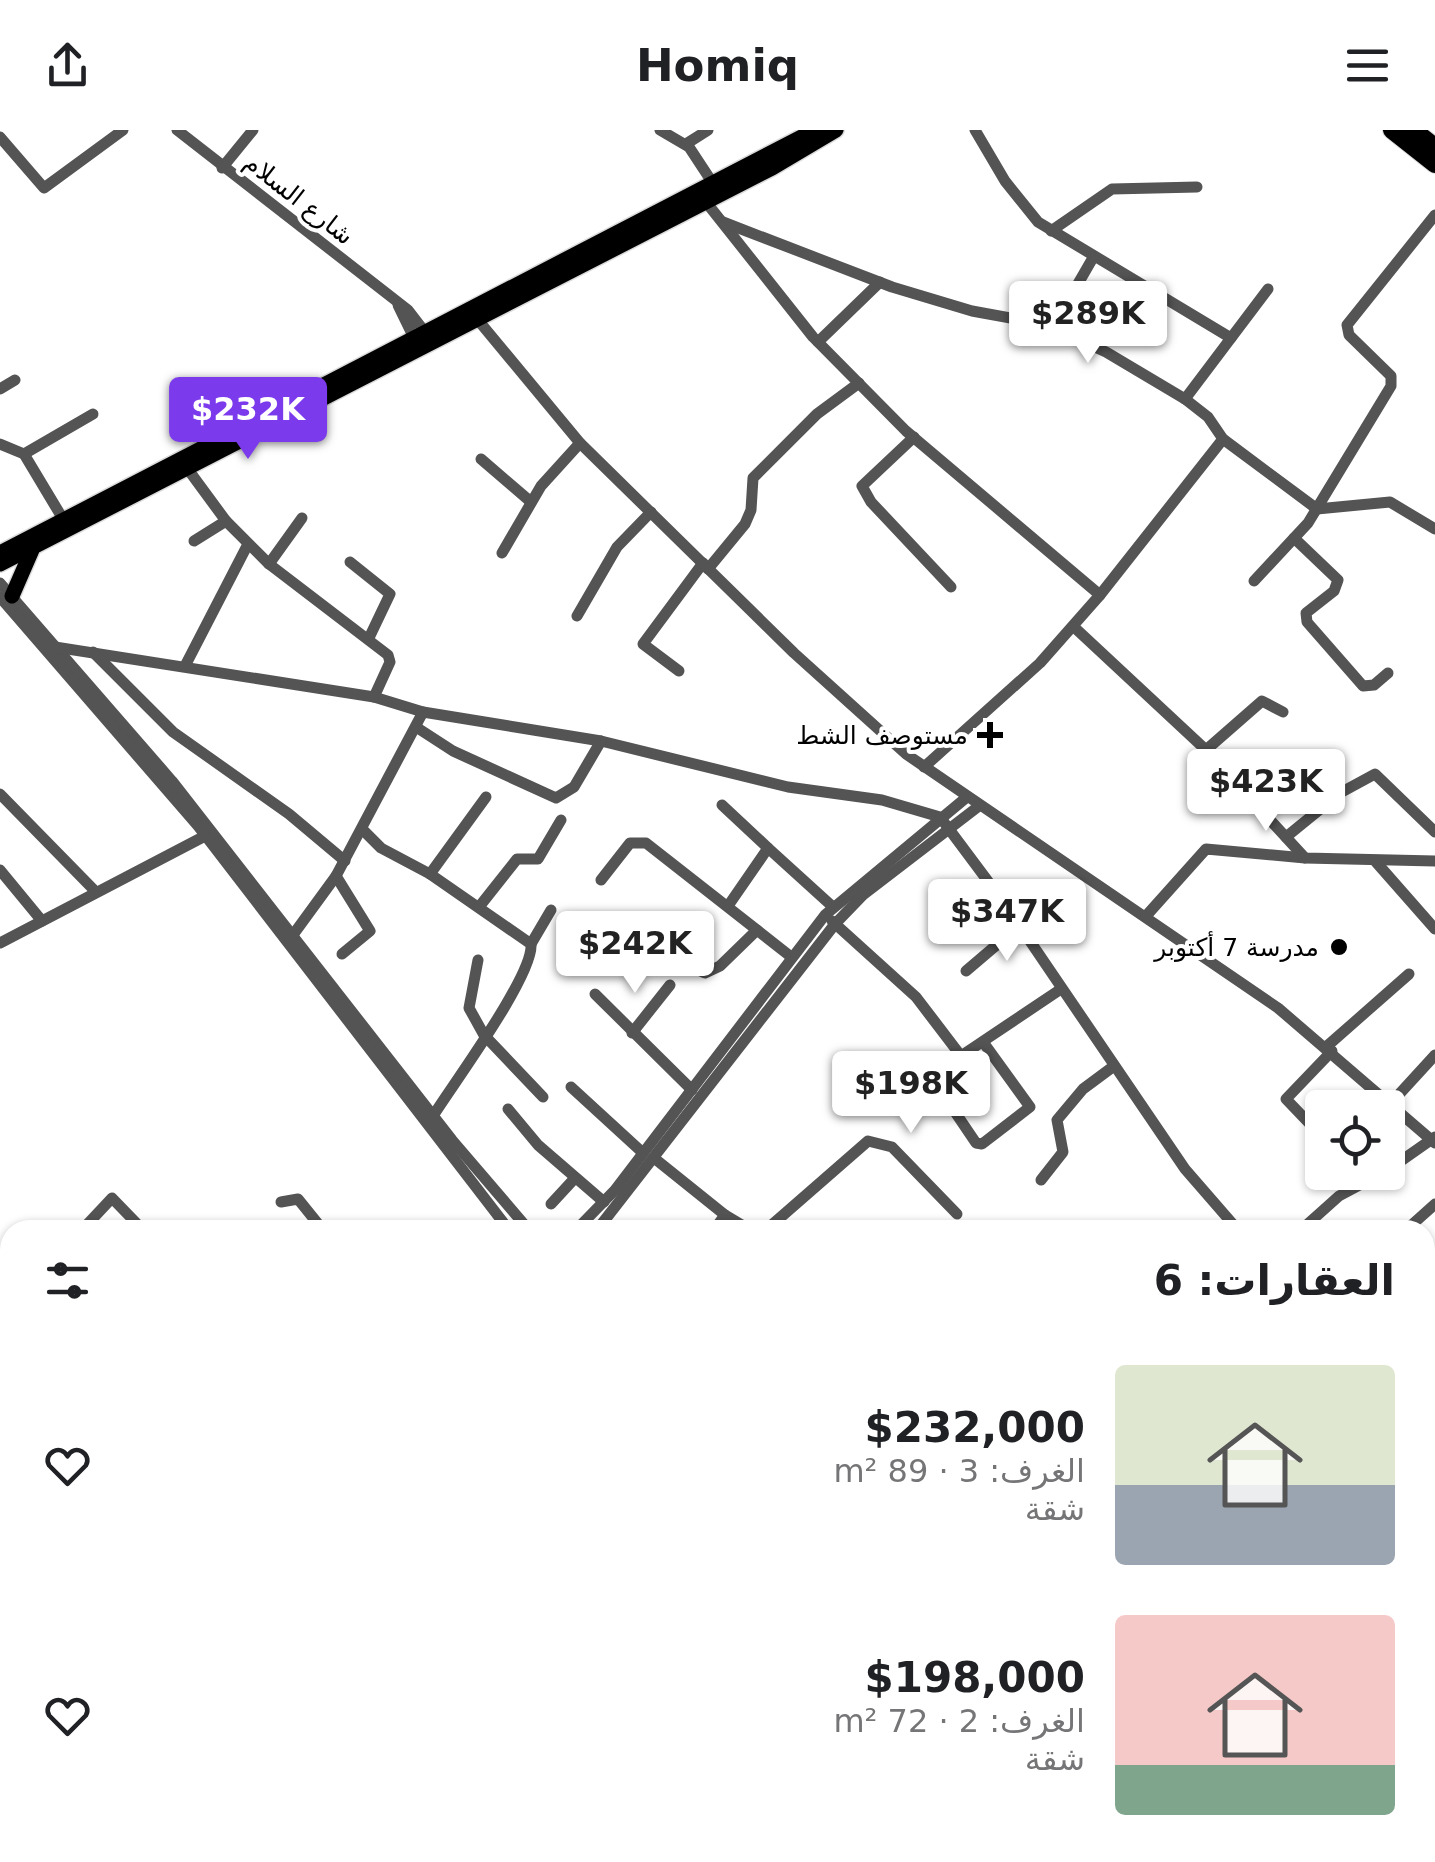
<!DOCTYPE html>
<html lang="ar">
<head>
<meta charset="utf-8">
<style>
  body { margin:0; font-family:"DejaVu Sans","Noto Naskh Arabic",sans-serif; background:#f2f2f2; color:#202124; direction:rtl; height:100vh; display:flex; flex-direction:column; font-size:38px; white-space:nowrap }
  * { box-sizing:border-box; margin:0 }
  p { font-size:32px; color:#757577 }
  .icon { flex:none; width:55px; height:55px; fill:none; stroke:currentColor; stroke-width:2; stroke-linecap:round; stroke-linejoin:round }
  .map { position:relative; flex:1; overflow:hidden; direction:ltr }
  .drawer { position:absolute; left:0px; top:1090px; width:1435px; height:642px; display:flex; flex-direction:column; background:#fff; border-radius:30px 30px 0 0; box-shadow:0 2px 8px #0004; direction:rtl }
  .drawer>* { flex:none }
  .buttons { position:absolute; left:1305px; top:960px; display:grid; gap:20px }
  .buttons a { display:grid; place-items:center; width:100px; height:100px; border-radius:10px; background:#fff; box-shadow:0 2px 8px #0004; font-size:50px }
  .price { position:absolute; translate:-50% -85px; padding:0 22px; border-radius:10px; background:#fff; color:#222; font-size:32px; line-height:65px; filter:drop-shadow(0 2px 5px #0008) }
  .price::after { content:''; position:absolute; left:50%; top:60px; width:30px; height:22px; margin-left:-15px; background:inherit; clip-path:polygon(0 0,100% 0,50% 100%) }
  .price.selected { background:#7c3aed; color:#fff }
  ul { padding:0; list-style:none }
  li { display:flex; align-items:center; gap:30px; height:250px; padding:0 40px }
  li span { display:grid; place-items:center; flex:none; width:280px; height:200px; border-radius:10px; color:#555 }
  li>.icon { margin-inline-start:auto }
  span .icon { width:120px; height:120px; fill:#fffc; stroke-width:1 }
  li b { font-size:42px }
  h2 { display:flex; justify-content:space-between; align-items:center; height:120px; padding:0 40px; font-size:42px }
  header { display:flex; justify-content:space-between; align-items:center; height:130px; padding:0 40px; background:#fff; font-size:45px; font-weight:700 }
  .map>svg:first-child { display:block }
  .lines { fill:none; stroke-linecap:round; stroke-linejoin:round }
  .major-casing { stroke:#dbdbdb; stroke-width:18 }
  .highway-casing { stroke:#dbdbdb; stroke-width:20 }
  .minor { stroke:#545454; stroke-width:11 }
  .major { stroke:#000; stroke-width:15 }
  .highway { stroke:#000; stroke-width:18 }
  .poi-dot { fill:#000; stroke:#fff; stroke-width:4 }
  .labels { text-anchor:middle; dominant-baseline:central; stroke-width:8; stroke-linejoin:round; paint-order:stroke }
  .street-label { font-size:25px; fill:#000; stroke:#fff }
  .poi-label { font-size:25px; fill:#000; stroke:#fff; text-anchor:end }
</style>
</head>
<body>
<header><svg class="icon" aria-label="menu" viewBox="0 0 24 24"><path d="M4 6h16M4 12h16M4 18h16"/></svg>Homiq<svg class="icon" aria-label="share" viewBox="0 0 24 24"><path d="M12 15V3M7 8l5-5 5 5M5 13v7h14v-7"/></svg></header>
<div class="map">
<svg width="1435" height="1732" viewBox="0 0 1435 1732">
  <rect width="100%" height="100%" fill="#fff"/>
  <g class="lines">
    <defs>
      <g id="major">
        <path d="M0,423L815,0"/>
        <path d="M0,434L772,38L836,0"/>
        <path d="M12,466L32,420"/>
      </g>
      <g id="highway">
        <path d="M1392,0L1435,34"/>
        <path d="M1413,0L1435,17"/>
      </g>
    </defs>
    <!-- major casing -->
    <use href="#major" class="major-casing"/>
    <!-- highway casing -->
    <use href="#highway" class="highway-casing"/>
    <!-- minor -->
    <g class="minor">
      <path d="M177,0L408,180L428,206"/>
      <path d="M660,0L689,17L714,55"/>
      <path d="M975,0L1005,51L1038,92L1231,208"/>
      <path d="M0,7L44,58L123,0"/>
      <path d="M686,14L708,0"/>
      <path d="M222,38L253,0"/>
      <path d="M706,72L813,207L906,301L1100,465L1040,533L924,637"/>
      <path d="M723,92L892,157L972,181L1044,194L1106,222L1185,269L1208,287L1223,309L1317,379L1390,372L1435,399"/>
      <path d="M1051,101L1112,59L1197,57"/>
      <path d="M398,175L416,212"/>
      <path d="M473,184L580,313L794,523L906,624L1278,878L1435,1013"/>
      <path d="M1053,197L1094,126"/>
      <path d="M818,212L880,152"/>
      <path d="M0,259L15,250"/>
      <path d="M1185,269L1268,159"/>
      <path d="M914,307L862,356L871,372L951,457"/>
      <path d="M0,314L24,324L63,389"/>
      <path d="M24,324L93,284"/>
      <path d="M481,329L531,372"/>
      <path d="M187,338L226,391L269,434L388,525L390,532L374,567"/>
      <path d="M1294,408L1338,450L1334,461L1306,483L1307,492L1363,556L1374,555L1388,543"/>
      <path d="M194,411L226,391"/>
      <path d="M502,423L541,356L580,313"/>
      <path d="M350,432L390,464L369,508"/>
      <path d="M269,434L302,388"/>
      <path d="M708,439L745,394L751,380L753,348L817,284L859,253"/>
      <path d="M1254,451L1308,393L1391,256V246L1349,205L1347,195L1435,85"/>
      <path d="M0,453L172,651L452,1010L529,1100"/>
      <path d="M1100,465L1223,309"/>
      <path d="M0,467L198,696L509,1100"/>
      <path d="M577,486L617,417L651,382"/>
      <path d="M1074,497L1206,620L1305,728"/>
      <path d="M55,517L374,567L423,582L601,611L788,657L882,670L940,687L1002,770L1185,1039L1238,1100"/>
      <path d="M93,522L173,602L289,684L345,731"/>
      <path d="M185,536L248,414"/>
      <path d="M679,541L643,514L703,433"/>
      <path d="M416,597L453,621L556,668L574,657L601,611"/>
      <path d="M1206,620L1262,571L1283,582"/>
      <path d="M0,664L95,761"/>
      <path d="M722,675L768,718"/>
      <path d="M362,699L381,718L430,744L531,814C534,845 453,954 433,986"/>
      <path d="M1286,707L1340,663L1375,644L1435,702"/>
      <path d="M1376,732L1435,799"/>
      <path d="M0,740L42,791"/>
      <path d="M430,744L486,667"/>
      <path d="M336,746L370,801L342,824"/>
      <path d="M601,750L630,713H646L790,826"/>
      <path d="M728,776L768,718L833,777"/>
      <path d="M479,777L517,729H538L561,690"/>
      <path d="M1146,786L1206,719L1305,728L1435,731"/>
      <path d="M832,791L916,867L961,926L1061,859"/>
      <path d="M290,809L336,746L423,582"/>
      <path d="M655,810L682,833L705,843L720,836L757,800"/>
      <path d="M0,813L205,706"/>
      <path d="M531,814L551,780"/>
      <path d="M478,830L469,878L484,905L543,967"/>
      <path d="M966,841L1020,795"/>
      <path d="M595,864L692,960"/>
      <path d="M632,903L670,855"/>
      <path d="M1326,917L1409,844"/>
      <path d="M961,926L932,948L976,1013L982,1014L1030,977L983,912"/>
      <path d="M571,957L643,1023"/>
      <path d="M897,967L932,948"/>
      <path d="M1392,972L1435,925"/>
      <path d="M508,979L538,1015L604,1072"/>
      <path d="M1309,993L1286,969L1332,921"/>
      <path d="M654,1028L725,1085L714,1100"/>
      <path d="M1388,1040L1435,1007"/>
      <path d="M1041,1050L1063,1022L1057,990L1083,959L1114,936"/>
      <path d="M281,1072L298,1069L323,1100"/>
      <path d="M551,1074L575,1048"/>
      <path d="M725,1085L750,1100"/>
      <path d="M82,1100L112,1068L143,1100"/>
      <path d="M576,1100L615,1060L825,785L967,667"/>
      <path d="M597,1100L835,794L863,765L979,676"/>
      <path d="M766,1100L868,1011L892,1017L957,1084"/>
      <path d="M1301,1100L1339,1066L1384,1042"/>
      <path d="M1406,1100L1435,1074"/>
      <path d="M0,1192L10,1181"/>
      <path d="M0,1207L10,1216"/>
      <path d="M0,1317L10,1319"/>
      <path d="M1425,1329L1435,1341"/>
      <path d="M0,1476L10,1469"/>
      <path d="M1425,1529L1435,1543"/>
      <path d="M1425,1582L1435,1567"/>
      <path d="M1425,1711L1435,1714"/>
      <path d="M121,1722L125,1732"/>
      <path d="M771,1722L778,1732"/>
      <path d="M965,1722L982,1732"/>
      <path d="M1038,1722L1044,1732L1058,1722"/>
      <path d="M1232,1722L1238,1732"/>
      <path d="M635,1725L638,1722"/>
      <path d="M0,1729L2,1728"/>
      <path d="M29,1732L35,1722"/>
      <path d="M73,1732L90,1722"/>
      <path d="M235,1732L246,1724"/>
      <path d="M485,1732L496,1722"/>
      <path d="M746,1732L757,1722"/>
      <path d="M1162,1732L1176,1722"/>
      <path d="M1336,1732L1346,1722"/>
    </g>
    <!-- major -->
    <use href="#major" class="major"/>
    <!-- highway -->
    <use href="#highway" class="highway"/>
  </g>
  <!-- markers -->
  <g class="poi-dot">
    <path d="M985 590h10v10h10v10h-10v10h-10v-10h-10v-10h10z"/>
    <circle cx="1339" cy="817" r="10"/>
  </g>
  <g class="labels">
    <!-- street labels -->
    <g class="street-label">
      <text transform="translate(299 69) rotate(38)">شارع السلام</text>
    </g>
    <!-- poi labels -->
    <g class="poi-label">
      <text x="968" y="605">مستوصف الشط</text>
      <text x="1319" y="817">مدرسة 7 أكتوبر</text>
    </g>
  </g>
</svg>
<div class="buttons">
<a><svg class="icon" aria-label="locate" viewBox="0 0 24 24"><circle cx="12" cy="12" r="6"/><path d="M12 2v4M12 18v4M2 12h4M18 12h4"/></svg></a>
</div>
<b class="price" style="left:1088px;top:236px">$289K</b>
<b class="price selected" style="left:248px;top:332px">$232K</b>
<b class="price" style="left:1266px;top:704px">$423K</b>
<b class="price" style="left:1007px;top:834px">$347K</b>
<b class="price" style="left:635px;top:866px">$242K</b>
<b class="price" style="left:911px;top:1006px">$198K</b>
<section class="drawer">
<h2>العقارات: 6<svg class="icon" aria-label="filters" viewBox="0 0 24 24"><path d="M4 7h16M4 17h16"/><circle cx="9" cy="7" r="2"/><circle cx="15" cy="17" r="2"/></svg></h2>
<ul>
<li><span style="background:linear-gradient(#dfe7d0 60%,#9aa5b1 0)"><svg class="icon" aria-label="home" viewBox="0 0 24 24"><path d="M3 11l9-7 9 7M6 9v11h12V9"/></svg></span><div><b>$232,000</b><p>الغرف: 3 · 89 m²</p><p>شقة</p></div><svg class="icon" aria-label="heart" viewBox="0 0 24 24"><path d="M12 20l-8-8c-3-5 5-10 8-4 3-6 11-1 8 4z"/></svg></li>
<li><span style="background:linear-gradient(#f6c9c9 75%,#7fa58c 0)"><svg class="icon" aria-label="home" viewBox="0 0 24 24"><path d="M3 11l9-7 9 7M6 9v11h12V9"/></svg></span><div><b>$198,000</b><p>الغرف: 2 · 72 m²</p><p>شقة</p></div><svg class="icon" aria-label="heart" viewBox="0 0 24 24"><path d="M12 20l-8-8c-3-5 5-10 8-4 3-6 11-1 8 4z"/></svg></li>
</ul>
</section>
</div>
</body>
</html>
